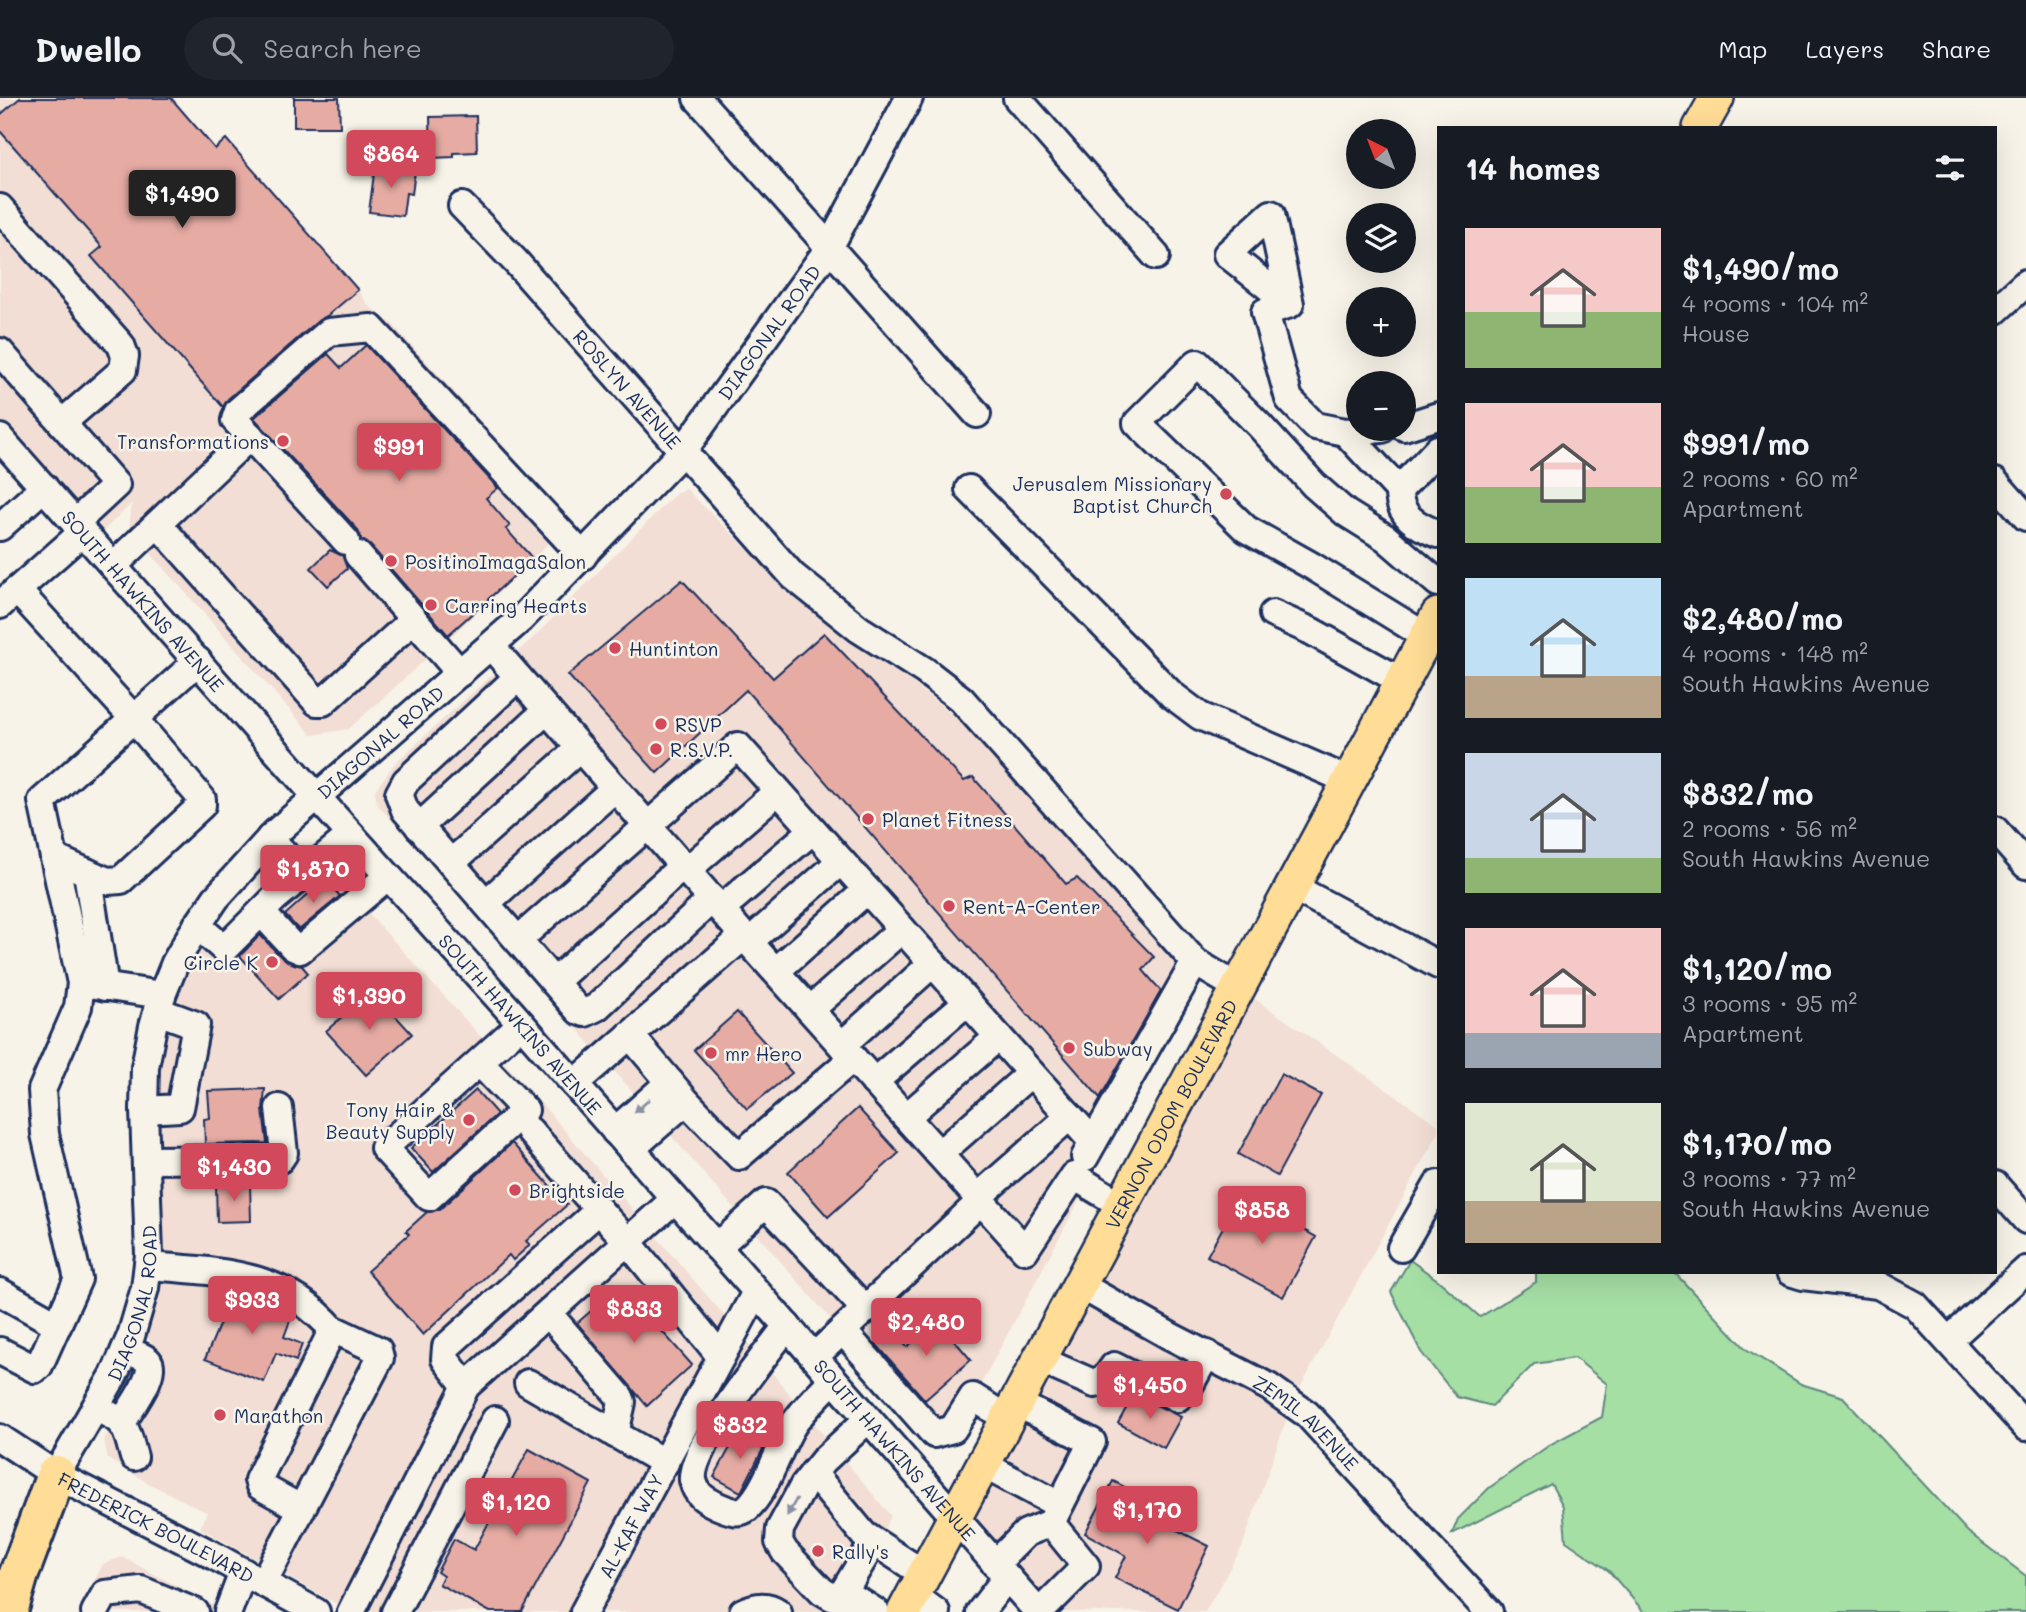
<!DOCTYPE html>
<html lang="en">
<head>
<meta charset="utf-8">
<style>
  body { margin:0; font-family:Mali,sans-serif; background:#20242c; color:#f1f3f6; height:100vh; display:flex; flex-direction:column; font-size:26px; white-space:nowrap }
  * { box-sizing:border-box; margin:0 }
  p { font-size:23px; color:#9ea1a6 }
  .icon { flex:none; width:38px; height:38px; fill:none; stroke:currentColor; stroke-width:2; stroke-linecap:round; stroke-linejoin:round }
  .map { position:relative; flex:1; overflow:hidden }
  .panel { position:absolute; left:1437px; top:28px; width:560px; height:1148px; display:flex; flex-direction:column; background:#171b24; border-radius:0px; box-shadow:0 7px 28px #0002 }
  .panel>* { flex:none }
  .needle { width:46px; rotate:318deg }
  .buttons { position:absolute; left:1346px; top:21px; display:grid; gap:14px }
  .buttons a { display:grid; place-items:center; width:70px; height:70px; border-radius:50%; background:#171b24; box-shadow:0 7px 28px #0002; font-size:35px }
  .price { position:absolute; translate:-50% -60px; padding:0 16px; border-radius:7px; background:#d1495b; color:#fff; font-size:23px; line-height:46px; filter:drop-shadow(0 2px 4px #0008) }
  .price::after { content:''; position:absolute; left:50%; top:42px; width:21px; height:16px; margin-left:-10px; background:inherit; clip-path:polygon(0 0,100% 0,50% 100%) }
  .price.on { background:#222; color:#fff }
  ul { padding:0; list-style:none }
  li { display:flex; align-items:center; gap:21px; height:175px; padding:0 28px }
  li span { display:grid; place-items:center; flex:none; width:196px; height:140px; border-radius:0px; color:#555 }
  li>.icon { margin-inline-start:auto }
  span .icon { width:84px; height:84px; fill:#fffc; stroke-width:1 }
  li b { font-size:30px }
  h2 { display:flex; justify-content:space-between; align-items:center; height:84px; padding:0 28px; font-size:30px }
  header { display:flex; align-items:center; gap:42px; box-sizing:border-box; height:98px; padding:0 35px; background:#171b24; border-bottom:2px solid #363941 }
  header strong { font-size:33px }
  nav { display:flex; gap:38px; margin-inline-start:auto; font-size:24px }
  .search { width:490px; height:63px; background:#20242c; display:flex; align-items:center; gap:18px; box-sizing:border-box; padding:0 24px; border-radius:38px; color:#9ea1a6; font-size:26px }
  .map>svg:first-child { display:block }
  .built { fill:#f2ded4 }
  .green { fill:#a5dfa4; stroke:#608781; stroke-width:2 }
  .building { fill:#e6aca4; stroke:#1b2f5e; stroke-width:2 }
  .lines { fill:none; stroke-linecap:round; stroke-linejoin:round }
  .minor-casing { stroke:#1b2f5e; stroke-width:32 }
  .major-casing { stroke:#1b2f5e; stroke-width:38 }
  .highway-casing { stroke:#1b2f5e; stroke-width:44 }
  .minor { stroke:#f7f3e8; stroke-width:26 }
  .major { stroke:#ffdd96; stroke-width:33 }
  .highway { stroke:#ffdd96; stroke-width:38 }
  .oneway { fill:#8991a3 }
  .poi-dot { fill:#d1495b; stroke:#f7f3e8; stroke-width:2.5 }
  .labels { text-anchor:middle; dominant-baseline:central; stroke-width:5; stroke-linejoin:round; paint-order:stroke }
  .street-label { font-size:19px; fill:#1b2f5e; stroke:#f7f3e8 }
  .poi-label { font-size:19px; fill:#1b2f5e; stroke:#f7f3e8; text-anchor:start }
</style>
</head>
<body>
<header>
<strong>Dwello</strong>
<div class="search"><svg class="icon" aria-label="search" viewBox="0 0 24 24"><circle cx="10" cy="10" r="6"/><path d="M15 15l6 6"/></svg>Search here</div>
<nav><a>Map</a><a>Layers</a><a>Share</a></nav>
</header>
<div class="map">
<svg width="2026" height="1514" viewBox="0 0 2026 1514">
  <rect width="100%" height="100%" fill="#f7f3e8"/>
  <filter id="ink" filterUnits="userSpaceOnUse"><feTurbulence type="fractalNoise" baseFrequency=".0143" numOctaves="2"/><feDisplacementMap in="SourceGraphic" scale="14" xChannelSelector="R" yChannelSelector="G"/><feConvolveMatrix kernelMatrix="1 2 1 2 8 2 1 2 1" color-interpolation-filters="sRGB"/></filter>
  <g filter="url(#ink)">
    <!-- built -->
    <g class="built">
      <path d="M0,0H171L214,50L226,41L358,192L368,207L392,226L569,420L533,463L349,631L312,637L129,431L132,405L92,444L0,340Z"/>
      <path d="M686,391L801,504L910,583L983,641L1187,867L1193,890L953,1338L936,1342L625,985L377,706L375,692L396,664L536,537L676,395Z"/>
      <path d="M298,750L312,753L540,1004L723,1216L891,1418L843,1514H351L200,1430L208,1415L150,1386L108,1361L104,1342L152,1244L143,1236L158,1152V1036L161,954L164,925L196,846L209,853L225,830Z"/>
      <path d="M1239,890L1438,1027V1035L1292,1305L1242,1449L1205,1514H1038L955,1420Z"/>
      <path d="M122,1459L226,1514H78L103,1466Z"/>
    </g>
    <!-- green -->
    <path class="green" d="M1410,1162L1439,1183L1480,1219L1536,1184V1174H1674L1746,1251L1801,1286L1843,1299L1968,1434L2026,1478V1514H1644L1609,1473L1566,1443L1563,1408L1551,1386L1452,1436L1458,1421L1489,1390L1551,1346L1602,1319L1607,1286L1575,1260L1534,1266L1492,1308L1457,1299L1421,1254L1391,1194Z"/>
    <!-- building -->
    <g class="building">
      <path d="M20,0H171L215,51L226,41L358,192L327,218L319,222L228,301L223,309L91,158L102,149L0,33V17Z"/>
      <path d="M294,0H339L340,29H294Z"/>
      <path d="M476,18L477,54L454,55V59L431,60L430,19Z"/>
      <path d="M375,68L415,73L412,96L406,95L403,118L369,114Z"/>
      <path d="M366,247L498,390L486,400L510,428L506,431L533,461L448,537L370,447L361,442L358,432L254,320L328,256L341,270Z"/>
      <path d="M330,452L343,458L347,471L328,488L311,470Z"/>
      <path d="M682,482L773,580L824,535L964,683L973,679L1066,786L1077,780L1154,859L1143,872L1161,893L1100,1000L746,592L657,675L568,577Z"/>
      <path d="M325,781L340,798L299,832L285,817Z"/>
      <path d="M260,837L282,860L294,866L302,868L308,875L279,901L240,858Z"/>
      <path d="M372,892L412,936L366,977L326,933Z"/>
      <path d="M737,914L792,975L747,1011L694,952Z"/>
      <path d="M1281,976L1321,997L1277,1078L1238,1056Z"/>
      <path d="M265,991L263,1012L267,1045L205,1046L204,1021L210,1020L208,993Z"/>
      <path d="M476,992L497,1016L433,1074L411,1050Z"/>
      <path d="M858,1010L899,1055L828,1119L788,1074Z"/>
      <path d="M512,1045L567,1107L526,1143L530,1147L513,1162L509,1157L423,1237L367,1173L409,1136L406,1133L427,1114L440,1111Z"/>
      <path d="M250,1086L251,1123L217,1124L216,1088Z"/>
      <path d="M1241,1097L1316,1139L1283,1199L1207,1158Z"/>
      <path d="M621,1187L692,1267L647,1308L577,1225Z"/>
      <path d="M232,1193L266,1202L292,1217L284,1239L302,1246L296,1263L276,1255L264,1284L205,1261L225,1213L220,1211L226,1197L230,1199Z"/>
      <path d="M937,1222L971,1262L925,1302L876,1246L892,1232L907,1249Z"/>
      <path d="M1134,1296L1181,1319L1164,1350L1118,1325Z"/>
      <path d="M739,1333L765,1347L741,1394L714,1379Z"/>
      <path d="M529,1351L591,1385L522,1514H490L439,1486L443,1478L437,1474L454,1441L474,1452Z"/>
      <path d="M1113,1383L1149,1402L1146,1409L1174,1423L1171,1429L1209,1448L1178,1511L1115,1480L1126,1458L1085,1435Z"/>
    </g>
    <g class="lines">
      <defs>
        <g id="minor">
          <path d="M697,0L977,316"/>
          <path d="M1017,0L1156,158"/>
          <path id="s1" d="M462,108L516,164L793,478L859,531L925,573L961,601L1195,864"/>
          <path d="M0,110L121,247L125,258L123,272L62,325"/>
          <path d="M1290,206L1271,116L1227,156L1290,206L1265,214L1289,301L1315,328L1345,334L1399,392"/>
          <path d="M1995,213L2026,185"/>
          <path d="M0,254L116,387L75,425"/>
          <path d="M1404,329L1438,318"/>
          <path d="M1345,334L1382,331"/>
          <path id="s2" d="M0,340L316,698L511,914L1038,1514"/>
          <path d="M1438,351L1399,392C1398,418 1417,428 1438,436"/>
          <path d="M1995,384L2026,419"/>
          <path d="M969,391L1172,597L1200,618L1350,683"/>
          <path d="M158,426L317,604H323L413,522"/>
          <path d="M0,429L44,389"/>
          <path d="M346,443L235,322L238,313L329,234L371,230L583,458"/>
          <path d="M358,457L460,575"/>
          <path d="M113,468L250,338"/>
          <path d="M17,492L134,621L202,701V707L121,782L107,783L54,760"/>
          <path d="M0,507L83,434"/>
          <path d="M1273,516L1311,533L1403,584"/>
          <path d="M1427,539L1312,468L1246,431L1137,325L1197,265L1259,327L1314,387L1346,415L1386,440L1438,485"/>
          <path d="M491,548L749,844L1025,1152L1074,1078L1123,1108"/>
          <path d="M518,579L406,683L399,696L405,712L579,913L585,915L597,909L712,801"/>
          <path d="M419,729L547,612"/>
          <path d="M1995,732L2026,767"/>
          <path d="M270,740L302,776"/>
          <path d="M451,765L580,650"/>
          <path d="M687,772L778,693"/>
          <path d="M87,774L105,889"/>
          <path d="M1293,789L1438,867"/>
          <path d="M486,805L615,690"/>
          <path d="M721,811L813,732"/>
          <path d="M261,814L293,849L300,852L388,778"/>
          <path d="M197,827L224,851L275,800L351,737"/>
          <path d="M518,842L738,648L1093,1044"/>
          <path d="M749,844L841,763"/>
          <path d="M776,873L867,792"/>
          <path d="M554,884L683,768"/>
          <path d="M88,886L162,897"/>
          <path d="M810,912L902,831"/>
          <path d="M630,937L686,1003L739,1058L853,960"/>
          <path d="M842,947L933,865"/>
          <path d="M479,964L525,1012L429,1099L384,1050L521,926"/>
          <path d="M874,984L967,904"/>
          <path d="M574,986L744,838"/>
          <path d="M144,1012L180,1010L196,927L158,913"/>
          <path d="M906,1019L998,939"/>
          <path d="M615,1033L670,984"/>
          <path d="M631,1051L686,1003"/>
          <path d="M939,1056L1031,975"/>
          <path d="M1085,1059L1195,864L1239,890"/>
          <path d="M147,1062L280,1061L284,1055L279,1010"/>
          <path d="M1995,1087L2026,1122"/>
          <path d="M978,1099L1070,1018"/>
          <path d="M599,1112L628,1144L721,1259"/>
          <path d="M717,1149L766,1105L866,1212"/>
          <path d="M1401,1150L1438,1086"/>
          <path d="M148,1168C220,1174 283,1173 334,1233"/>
          <path d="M1790,1174L1803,1178L1878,1187L1915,1207L2026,1329"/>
          <path id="s3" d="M1080,1187L1170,1238L1269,1289L1307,1316L1489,1514"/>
          <path d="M0,1194L58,1227"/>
          <path d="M548,1215L620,1299L622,1304L615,1336"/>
          <path d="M787,1228C766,1256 689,1351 693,1382C696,1397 705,1402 718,1408C728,1412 738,1417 747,1410C765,1395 779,1350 791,1330C802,1312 819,1297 833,1281"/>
          <path d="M843,1233L934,1336L953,1331L973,1299L1008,1321"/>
          <path d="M1949,1242L2026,1172"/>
          <path d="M0,1253L35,1271L39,1268L78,1181L45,1036L42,992L78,909L81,885L42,703L198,563"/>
          <path d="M814,1259L981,1103"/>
          <path d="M1040,1262L1095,1286L1107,1278L1114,1268L1177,1300L1187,1292L1207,1256"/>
          <path d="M528,1285L665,1365"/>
          <path d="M466,1288L445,1261L446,1249L599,1112L530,1033"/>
          <path d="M108,1316C128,1325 128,1339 134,1359"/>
          <path d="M868,1321L823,1363L804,1387L780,1431L779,1444L785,1454L822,1493L832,1499H852L876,1514"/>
          <path d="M122,1325C129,1312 161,1272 146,1261C141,1257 131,1255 125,1252"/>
          <path id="s4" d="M0,1340L56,1377L209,1455L316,1514"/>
          <path d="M984,1367L1059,1407"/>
          <path d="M813,1375L864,1437L924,1476"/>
          <path id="s5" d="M56,1377L114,1277L131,1238L145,1190L149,1157L144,1012L145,969L153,928L162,897L175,865L191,837L216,800L275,735L521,521L683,353L829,150L909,0"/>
          <path d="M995,1466L1026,1435L1051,1425L1092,1344L1017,1305"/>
          <path d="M263,1485L380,1260L378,1252L335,1232L332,1233L258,1382L260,1388L302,1411"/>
          <path d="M913,1497L936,1514"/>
          <path d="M841,1498L873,1445"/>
          <path d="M95,1514L105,1496L141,1492L195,1514"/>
          <path d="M228,1514L243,1474"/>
          <path d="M351,1514L466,1288L675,1101"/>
          <path d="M395,1514L495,1322"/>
          <path id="s6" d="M584,1514L756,1194"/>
          <path d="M743,1514C755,1508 767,1506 778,1514"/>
          <path d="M980,1514L1007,1479"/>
          <path d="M1040,1514L1086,1468L1051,1425"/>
        </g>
        <g id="major">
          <path d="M1700,30L1717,0"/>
          <path id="s7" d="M904,1514L1438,517"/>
        </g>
        <path id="highway" d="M8,1514L19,1476L56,1377"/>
      </defs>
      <!-- minor casing -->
      <use href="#minor" class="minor-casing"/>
      <!-- major casing -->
      <use href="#major" class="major-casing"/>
      <!-- highway casing -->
      <use href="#highway" class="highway-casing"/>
      <!-- minor -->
      <use href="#minor" class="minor"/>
      <!-- major -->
      <use href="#major" class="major"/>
      <!-- highway -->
      <use href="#highway" class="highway"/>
    </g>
    <!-- one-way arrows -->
    <defs><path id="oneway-solid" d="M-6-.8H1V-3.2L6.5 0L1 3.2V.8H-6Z" transform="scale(1.75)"/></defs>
    <g class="oneway">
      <use href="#oneway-solid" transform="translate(642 1008) rotate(138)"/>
      <use href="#oneway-solid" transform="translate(792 1409) rotate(119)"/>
    </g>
  </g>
  <!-- markers -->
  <g class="poi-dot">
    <circle cx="283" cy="343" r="7"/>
    <circle cx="1226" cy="396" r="7"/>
    <circle cx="391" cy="463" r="7"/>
    <circle cx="431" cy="507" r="7"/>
    <circle cx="615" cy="550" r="7"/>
    <circle cx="661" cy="626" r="7"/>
    <circle cx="656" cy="651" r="7"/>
    <circle cx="868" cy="721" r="7"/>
    <circle cx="949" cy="808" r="7"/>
    <circle cx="272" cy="864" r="7"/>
    <circle cx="1069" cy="950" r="7"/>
    <circle cx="711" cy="955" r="7"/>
    <circle cx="469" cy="1022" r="7"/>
    <circle cx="515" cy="1092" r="7"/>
    <circle cx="220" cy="1317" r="7"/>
    <circle cx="818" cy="1453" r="7"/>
  </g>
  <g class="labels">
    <!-- street labels -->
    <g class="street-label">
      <text stroke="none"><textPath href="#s5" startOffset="1409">DIAGONAL ROAD</textPath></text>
      <text stroke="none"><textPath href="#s1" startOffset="247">ROSLYN AVENUE</textPath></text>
      <text stroke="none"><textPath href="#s2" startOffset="217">SOUTH HAWKINS AVENUE</textPath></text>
      <text stroke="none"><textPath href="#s5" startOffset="842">DIAGONAL ROAD</textPath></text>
      <text stroke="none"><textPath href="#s2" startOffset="784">SOUTH HAWKINS AVENUE</textPath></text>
      <text stroke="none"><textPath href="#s7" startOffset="565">VERNON ODOM BOULEVARD</textPath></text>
      <text stroke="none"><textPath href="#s5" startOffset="191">DIAGONAL ROAD</textPath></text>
      <text stroke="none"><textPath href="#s3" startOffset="266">ZEMIL AVENUE</textPath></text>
      <text stroke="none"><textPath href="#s2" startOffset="1351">SOUTH HAWKINS AVENUE</textPath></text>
      <text stroke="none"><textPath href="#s6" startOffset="98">AL-KAF WAY</textPath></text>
      <text stroke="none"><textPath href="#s4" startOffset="180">FREDERICK BOULEVARD</textPath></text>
    </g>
    <!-- poi labels -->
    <g class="poi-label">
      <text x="269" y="343" text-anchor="end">Transformations</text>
      <text x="1212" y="385" text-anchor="end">Jerusalem Missionary<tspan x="1212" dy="22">Baptist Church</tspan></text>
      <text x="405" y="463">PositinoImagaSalon</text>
      <text x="445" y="507">Carring Hearts</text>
      <text x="629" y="550">Huntinton</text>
      <text x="675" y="626">RSVP</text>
      <text x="670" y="651">R.S.V.P.</text>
      <text x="882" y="721">Planet Fitness</text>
      <text x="963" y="808">Rent-A-Center</text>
      <text x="258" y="864" text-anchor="end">Circle K</text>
      <text x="1083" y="950">Subway</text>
      <text x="725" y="955">mr Hero</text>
      <text x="455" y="1011" text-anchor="end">Tony Hair &amp;<tspan x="455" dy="22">Beauty Supply</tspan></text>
      <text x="529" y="1092">Brightside</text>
      <text x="234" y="1317">Marathon</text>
      <text x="832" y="1453">Rally's</text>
    </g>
  </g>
</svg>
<div class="buttons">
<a><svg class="needle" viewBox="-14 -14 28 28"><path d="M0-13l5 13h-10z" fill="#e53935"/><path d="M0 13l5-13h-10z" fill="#9ea1a6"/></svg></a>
<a><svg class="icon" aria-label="layers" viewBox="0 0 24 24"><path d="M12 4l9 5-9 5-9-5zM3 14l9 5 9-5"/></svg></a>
<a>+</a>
<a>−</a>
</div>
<b class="price" style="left:391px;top:92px">$864</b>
<b class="price on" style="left:182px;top:132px">$1,490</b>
<b class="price" style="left:399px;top:385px">$991</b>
<b class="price" style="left:313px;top:807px">$1,870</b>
<b class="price" style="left:369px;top:934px">$1,390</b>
<b class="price" style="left:234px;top:1105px">$1,430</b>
<b class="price" style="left:1262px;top:1148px">$858</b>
<b class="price" style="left:252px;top:1238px">$933</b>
<b class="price" style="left:634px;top:1247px">$833</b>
<b class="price" style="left:926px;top:1260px">$2,480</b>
<b class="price" style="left:1150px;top:1323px">$1,450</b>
<b class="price" style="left:740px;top:1363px">$832</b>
<b class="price" style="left:516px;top:1440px">$1,120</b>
<b class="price" style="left:1147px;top:1448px">$1,170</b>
<section class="panel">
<h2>14 homes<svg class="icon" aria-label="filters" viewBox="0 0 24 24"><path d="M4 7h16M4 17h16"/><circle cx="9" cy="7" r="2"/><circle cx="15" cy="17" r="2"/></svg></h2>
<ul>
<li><span style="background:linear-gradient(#f6c9c9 60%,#8fb573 0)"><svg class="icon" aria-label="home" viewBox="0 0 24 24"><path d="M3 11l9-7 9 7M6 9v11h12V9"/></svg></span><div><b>$1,490/mo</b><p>4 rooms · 104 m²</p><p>House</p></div></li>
<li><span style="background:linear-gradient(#f6c9c9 60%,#8fb573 0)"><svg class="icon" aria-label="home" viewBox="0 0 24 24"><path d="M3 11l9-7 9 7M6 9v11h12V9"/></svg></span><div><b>$991/mo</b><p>2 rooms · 60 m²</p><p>Apartment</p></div></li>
<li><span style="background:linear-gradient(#bfe0f5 70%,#b9a48a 0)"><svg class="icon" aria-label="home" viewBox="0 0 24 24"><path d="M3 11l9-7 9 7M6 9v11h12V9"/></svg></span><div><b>$2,480/mo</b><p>4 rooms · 148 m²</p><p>South Hawkins Avenue</p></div></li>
<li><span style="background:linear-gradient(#c9d6e8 75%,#8fb573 0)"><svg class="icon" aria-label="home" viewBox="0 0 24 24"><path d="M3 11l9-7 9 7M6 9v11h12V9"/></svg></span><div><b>$832/mo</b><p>2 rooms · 56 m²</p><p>South Hawkins Avenue</p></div></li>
<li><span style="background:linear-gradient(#f6c9c9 75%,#9aa5b1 0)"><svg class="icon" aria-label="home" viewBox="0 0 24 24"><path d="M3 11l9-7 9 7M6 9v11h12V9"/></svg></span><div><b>$1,120/mo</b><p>3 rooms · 95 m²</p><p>Apartment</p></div></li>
<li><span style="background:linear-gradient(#dfe7d0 70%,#b9a48a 0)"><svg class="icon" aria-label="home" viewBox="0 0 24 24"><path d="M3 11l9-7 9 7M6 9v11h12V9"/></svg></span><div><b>$1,170/mo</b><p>3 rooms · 77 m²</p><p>South Hawkins Avenue</p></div></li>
</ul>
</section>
</div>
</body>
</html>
